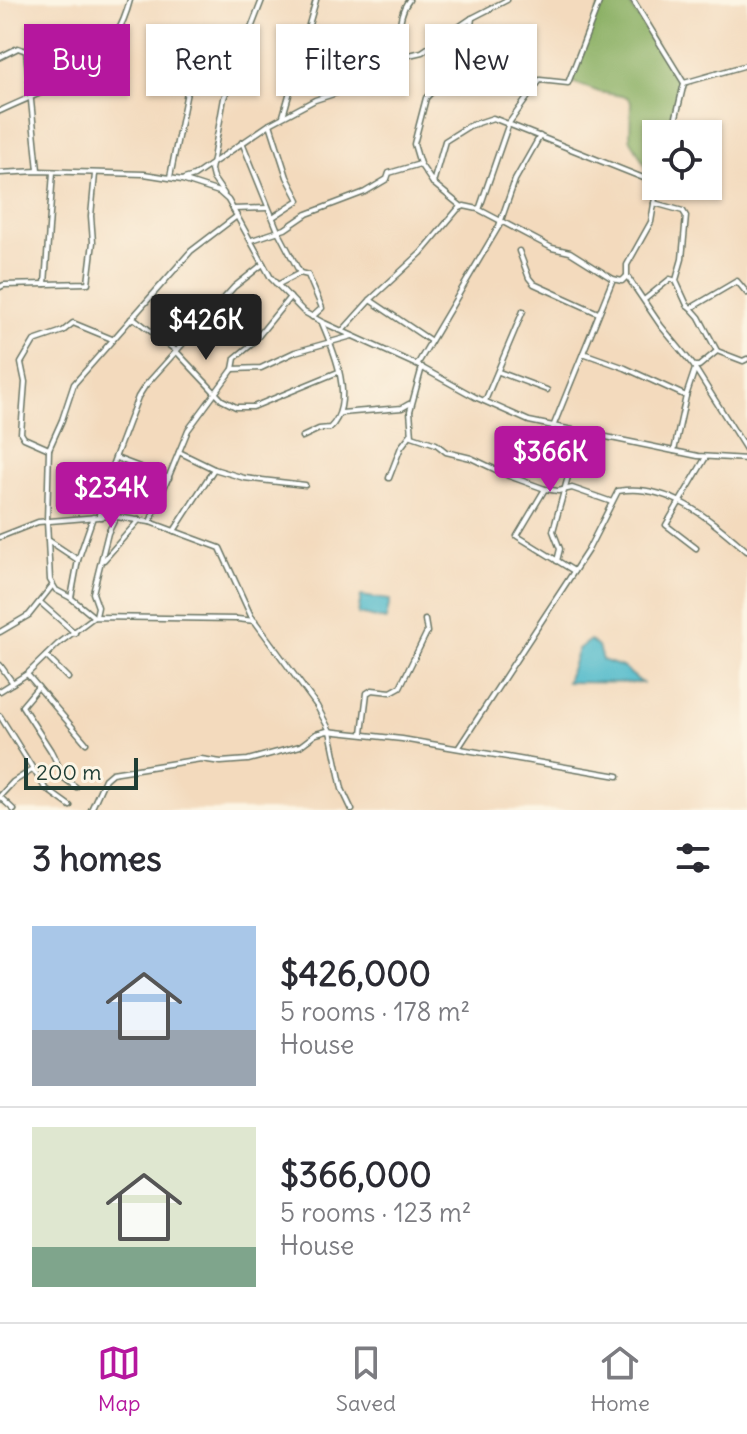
<!DOCTYPE html>
<html lang="en">
<head>
<meta charset="utf-8">
<style>
  body { margin:0; font-family:Delius,sans-serif; background:#f7f7f7; color:#2b2b33; height:100vh; display:flex; flex-direction:column; font-size:30px; white-space:nowrap }
  * { box-sizing:border-box; margin:0 }
  p { font-size:26px; color:#7c7c81 }
  .icon { flex:none; width:44px; height:44px; fill:none; stroke:currentColor; stroke-width:2; stroke-linecap:round; stroke-linejoin:round }
  .map { position:relative; height:810px; overflow:hidden }
  .details { display:flex; flex-direction:column; background:#fff; flex:1 }
  .details>* { flex:none }
  .guide { position:absolute; left:24px; top:24px; width:700px; height:72px; display:flex; gap:16px }
  .buttons { position:absolute; left:642px; top:120px; display:grid; gap:16px }
  .buttons a { display:grid; place-items:center; width:80px; height:80px; border-radius:0px; background:#fff; box-shadow:0 2px 6px #0004; font-size:40px }
  .scale { position:absolute; left:24px; bottom:20px; width:114px; box-sizing:border-box; padding-left:8px; border:4px solid #1f3d34; border-top:0; font-size:22px; line-height:28px; white-space:nowrap; color:#1f3d34; -webkit-text-stroke:6px #fcf5e5; paint-order:stroke }
  .price { position:absolute; translate:-50% -68px; padding:0 18px; border-radius:8px; background:#b5179e; color:#fff; font-size:26px; line-height:52px; filter:drop-shadow(0 2px 4px #0008) }
  .price::after { content:''; position:absolute; left:50%; top:48px; width:24px; height:18px; margin-left:-12px; background:inherit; clip-path:polygon(0 0,100% 0,50% 100%) }
  .price.active { background:#222; color:#fff }
  ul { padding:0; list-style:none }
  li { display:flex; align-items:center; gap:24px; height:200px; padding:0 32px }
  li+li { border-top:2px solid #e1e1e2 }
  li span { display:grid; place-items:center; flex:none; width:224px; height:160px; border-radius:0px; color:#555 }
  li>.icon { margin-inline-start:auto }
  span .icon { width:96px; height:96px; fill:#fffc; stroke-width:1 }
  li b { font-size:34px }
  h2 { display:flex; justify-content:space-between; align-items:center; height:96px; padding:0 32px; font-size:34px }
  .chip { padding:0 28px; border-radius:0px; background:#fff; box-shadow:0 2px 6px #0004; font-size:28px; line-height:72px }
  .chip.active { background:#b5179e; color:#fff }
  .menu { display:flex; justify-content:space-around; align-items:center; height:112px; border-top:2px solid #e1e1e2; background:#fff; font-size:22px; color:#7c7c81 }
  .menu a { display:grid; justify-items:center; gap:4px }
  .menu .active { color:#b5179e }
  .map>svg:first-child { display:block }
  .forest { fill:#8bb065; stroke:#55764c; stroke-width:2 }
  .water { fill:#4fbacb; stroke:#377c80; stroke-width:2 }
  .lines { fill:none; stroke-linecap:round; stroke-linejoin:round }
  .street-casing { stroke:#697464; stroke-width:7 }
  .street { stroke:#fff; stroke-width:4 }
</style>
</head>
<body>
<div class="map">
<svg width="747" height="810" viewBox="0 0 747 810">
  <rect width="100%" height="100%" fill="#fcf5e5"/>
  <filter id="ink" filterUnits="userSpaceOnUse"><feTurbulence type="fractalNoise" baseFrequency=".0125" numOctaves="2"/><feDisplacementMap in="SourceGraphic" scale="16" xChannelSelector="R" yChannelSelector="G"/><feConvolveMatrix kernelMatrix="1 2 1 2 8 2 1 2 1" color-interpolation-filters="sRGB"/></filter>
  <filter id="wash" filterUnits="userSpaceOnUse"><feTurbulence type="fractalNoise" baseFrequency=".006" numOctaves="4" result="noise"/><feDisplacementMap in="SourceGraphic" scale="32" xChannelSelector="R" yChannelSelector="G"/><feGaussianBlur stdDeviation="1.8" result="paint"/><feColorMatrix in="noise" values="0 0 0 0 0 0 0 0 0 0 0 0 0 0 0 0 0 1.4 0 .05"/><feComposite in="paint" operator="in"/></filter>
  <g filter="url(#wash)">
    <rect width="100%" height="100%" fill="#f3dabd"/>
    <!-- forest -->
    <path class="forest" d="M602,0H627L680,81L666,134H656V172L648,171L630,138L631,102L627,97L599,92L572,82Z"/>
    <!-- water -->
    <g class="water">
      <path d="M361,596L390,600L386,620L358,614Z"/>
      <path d="M590,640L598,647L602,660L622,667L642,683L567,682L578,649Z"/>
    </g>
  </g>
  <g filter="url(#ink)">
    <g class="lines">
      <defs>
        <g id="street">
          <path d="M633,0L684,83L672,134"/>
          <path d="M0,57L18,48L26,51L38,170"/>
          <path d="M392,59C403,41 395,18 409,0"/>
          <path d="M684,83L747,65"/>
          <path d="M0,111C61,82 111,73 130,0"/>
          <path d="M283,116L316,0"/>
          <path d="M270,124L287,177L299,200L273,217"/>
          <path d="M242,142L278,231L300,273"/>
          <path d="M0,173L38,171L144,174L182,180L219,192L228,200L271,278L304,312L322,322L417,365L475,397L529,421L698,456L747,459"/>
          <path d="M170,177L193,62"/>
          <path d="M184,179L194,176L270,124L315,100L346,90L379,65L392,59L422,52L472,18L507,0"/>
          <path d="M433,183L445,141L469,126L493,118L656,183"/>
          <path d="M657,186L651,222L627,265V276L661,326L693,365L747,451"/>
          <path d="M224,194L213,178L211,170L224,98L262,0"/>
          <path d="M654,203L683,211L686,216L682,259L676,280"/>
          <path d="M462,207L433,183L420,164L414,144L426,98L451,71L459,46L470,33L472,18"/>
          <path d="M233,209L267,208"/>
          <path d="M478,209L552,248L570,252L613,279L622,281L627,276"/>
          <path d="M252,240L285,229L307,214L365,192L387,179L389,173L420,164"/>
          <path d="M519,251L529,278L534,284L598,313"/>
          <path d="M613,279L583,353L625,368L686,396"/>
          <path d="M45,284L53,172"/>
          <path d="M277,285L300,273L308,275L322,308L312,317"/>
          <path d="M0,287L4,285L88,283L93,242L91,216L95,174"/>
          <path d="M370,300L431,341"/>
          <path d="M644,300L670,279L676,281L687,305L691,308L737,281L747,293"/>
          <path d="M219,305L230,322L251,343"/>
          <path d="M691,308L699,317L717,351"/>
          <path d="M131,319H135L175,350L222,400L236,407H253L338,372"/>
          <path d="M343,330L370,300L421,253L458,209L464,206L478,209L480,207L509,123L540,80L568,83L600,0"/>
          <path d="M417,365L499,226L515,180L540,136"/>
          <path d="M695,366H699L717,351L743,361L747,359"/>
          <path d="M422,367L410,411L412,436L436,444L446,452L471,458L509,476L545,489"/>
          <path d="M233,369L235,358L252,344L290,297"/>
          <path d="M499,372L547,390"/>
          <path d="M485,401L523,311"/>
          <path d="M341,413L402,408L409,404"/>
          <path d="M553,427L583,353"/>
          <path d="M302,437L319,429L330,428C356,402 334,351 322,323"/>
          <path d="M49,449L24,438L21,433L25,382L21,363L34,341L63,331L73,323L112,339"/>
          <path d="M674,451L686,396L695,369"/>
          <path d="M179,452L214,469L244,478L305,485"/>
          <path d="M116,458L169,478"/>
          <path d="M389,478L401,447L411,434"/>
          <path d="M101,517L98,510L99,500L138,397L145,386L234,287L263,264"/>
          <path d="M150,522L188,430L233,369L261,368L295,352L352,336"/>
          <path d="M174,531L214,469"/>
          <path d="M0,537L38,522L110,516L150,522L220,548L251,616L317,706L330,731L342,789L352,810"/>
          <path d="M48,540L78,560L71,598L94,617"/>
          <path d="M696,548L666,525L706,457"/>
          <path d="M78,560L93,517"/>
          <path d="M104,560L139,520"/>
          <path d="M557,561L560,549L553,531L580,433"/>
          <path d="M574,571L517,536L545,489L558,491L572,488L612,502"/>
          <path d="M71,598L56,590L50,580L47,521L49,449L62,420L74,384L191,251L237,216"/>
          <path d="M41,603L75,633"/>
          <path d="M96,616L98,607L93,593L108,533L116,517"/>
          <path d="M0,632L29,615L52,586"/>
          <path d="M46,656L68,678"/>
          <path d="M0,665L13,683"/>
          <path d="M27,674L86,743"/>
          <path d="M38,687L22,706L51,751L65,779L76,787"/>
          <path d="M0,691L27,674L58,644L94,617L237,619L255,621"/>
          <path d="M0,716L45,788L70,806"/>
          <path d="M362,733L367,693L372,690L391,692L400,687L427,632L425,620"/>
          <path d="M459,747L588,550L618,491C669,482 712,521 747,551"/>
          <path d="M0,796L13,782L32,770"/>
          <path d="M0,797L14,810"/>
          <path d="M91,810L105,779L112,773L201,759L221,762L248,760L300,746L316,734L327,731L402,739L618,776"/>
        </g>
      </defs>
      <!-- street casing -->
      <use href="#street" class="street-casing"/>
      <!-- street -->
      <use href="#street" class="street"/>
    </g>
  </g>
</svg>
<div class="buttons">
<a><svg class="icon" aria-label="locate" viewBox="0 0 24 24"><circle cx="12" cy="12" r="6"/><path d="M12 2v4M12 18v4M2 12h4M18 12h4"/></svg></a>
</div>
<div class="scale">200 m</div>
<b class="price active" style="left:206px;top:362px">$426K</b>
<b class="price" style="left:550px;top:494px">$366K</b>
<b class="price" style="left:111px;top:530px">$234K</b>
<div class="guide">
<a class="chip active">Buy</a>
<a class="chip">Rent</a>
<a class="chip">Filters</a>
<a class="chip">New</a>
</div>
</div>
<section class="details">
<h2>3 homes<svg class="icon" aria-label="filters" viewBox="0 0 24 24"><path d="M4 7h16M4 17h16"/><circle cx="9" cy="7" r="2"/><circle cx="15" cy="17" r="2"/></svg></h2>
<ul>
<li><span style="background:linear-gradient(#a9c7e8 65%,#9aa5b1 0)"><svg class="icon" aria-label="home" viewBox="0 0 24 24"><path d="M3 11l9-7 9 7M6 9v11h12V9"/></svg></span><div><b>$426,000</b><p>5 rooms · 178 m²</p><p>House</p></div></li>
<li><span style="background:linear-gradient(#dfe7d0 75%,#7fa58c 0)"><svg class="icon" aria-label="home" viewBox="0 0 24 24"><path d="M3 11l9-7 9 7M6 9v11h12V9"/></svg></span><div><b>$366,000</b><p>5 rooms · 123 m²</p><p>House</p></div></li>
</ul>
</section>
<nav class="menu">
<a class="active"><svg class="icon" aria-label="map" viewBox="0 0 24 24"><path d="M3 6l6-2 6 2 6-2v14l-6 2-6-2-6 2zM9 4v14M15 6v14"/></svg>Map</a>
<a><svg class="icon" aria-label="saved" viewBox="0 0 24 24"><path d="M7 4h10v16l-5-4-5 4z"/></svg>Saved</a>
<a><svg class="icon" aria-label="home" viewBox="0 0 24 24"><path d="M3 11l9-7 9 7M6 9v11h12V9"/></svg>Home</a>
</nav>
</body>
</html>
